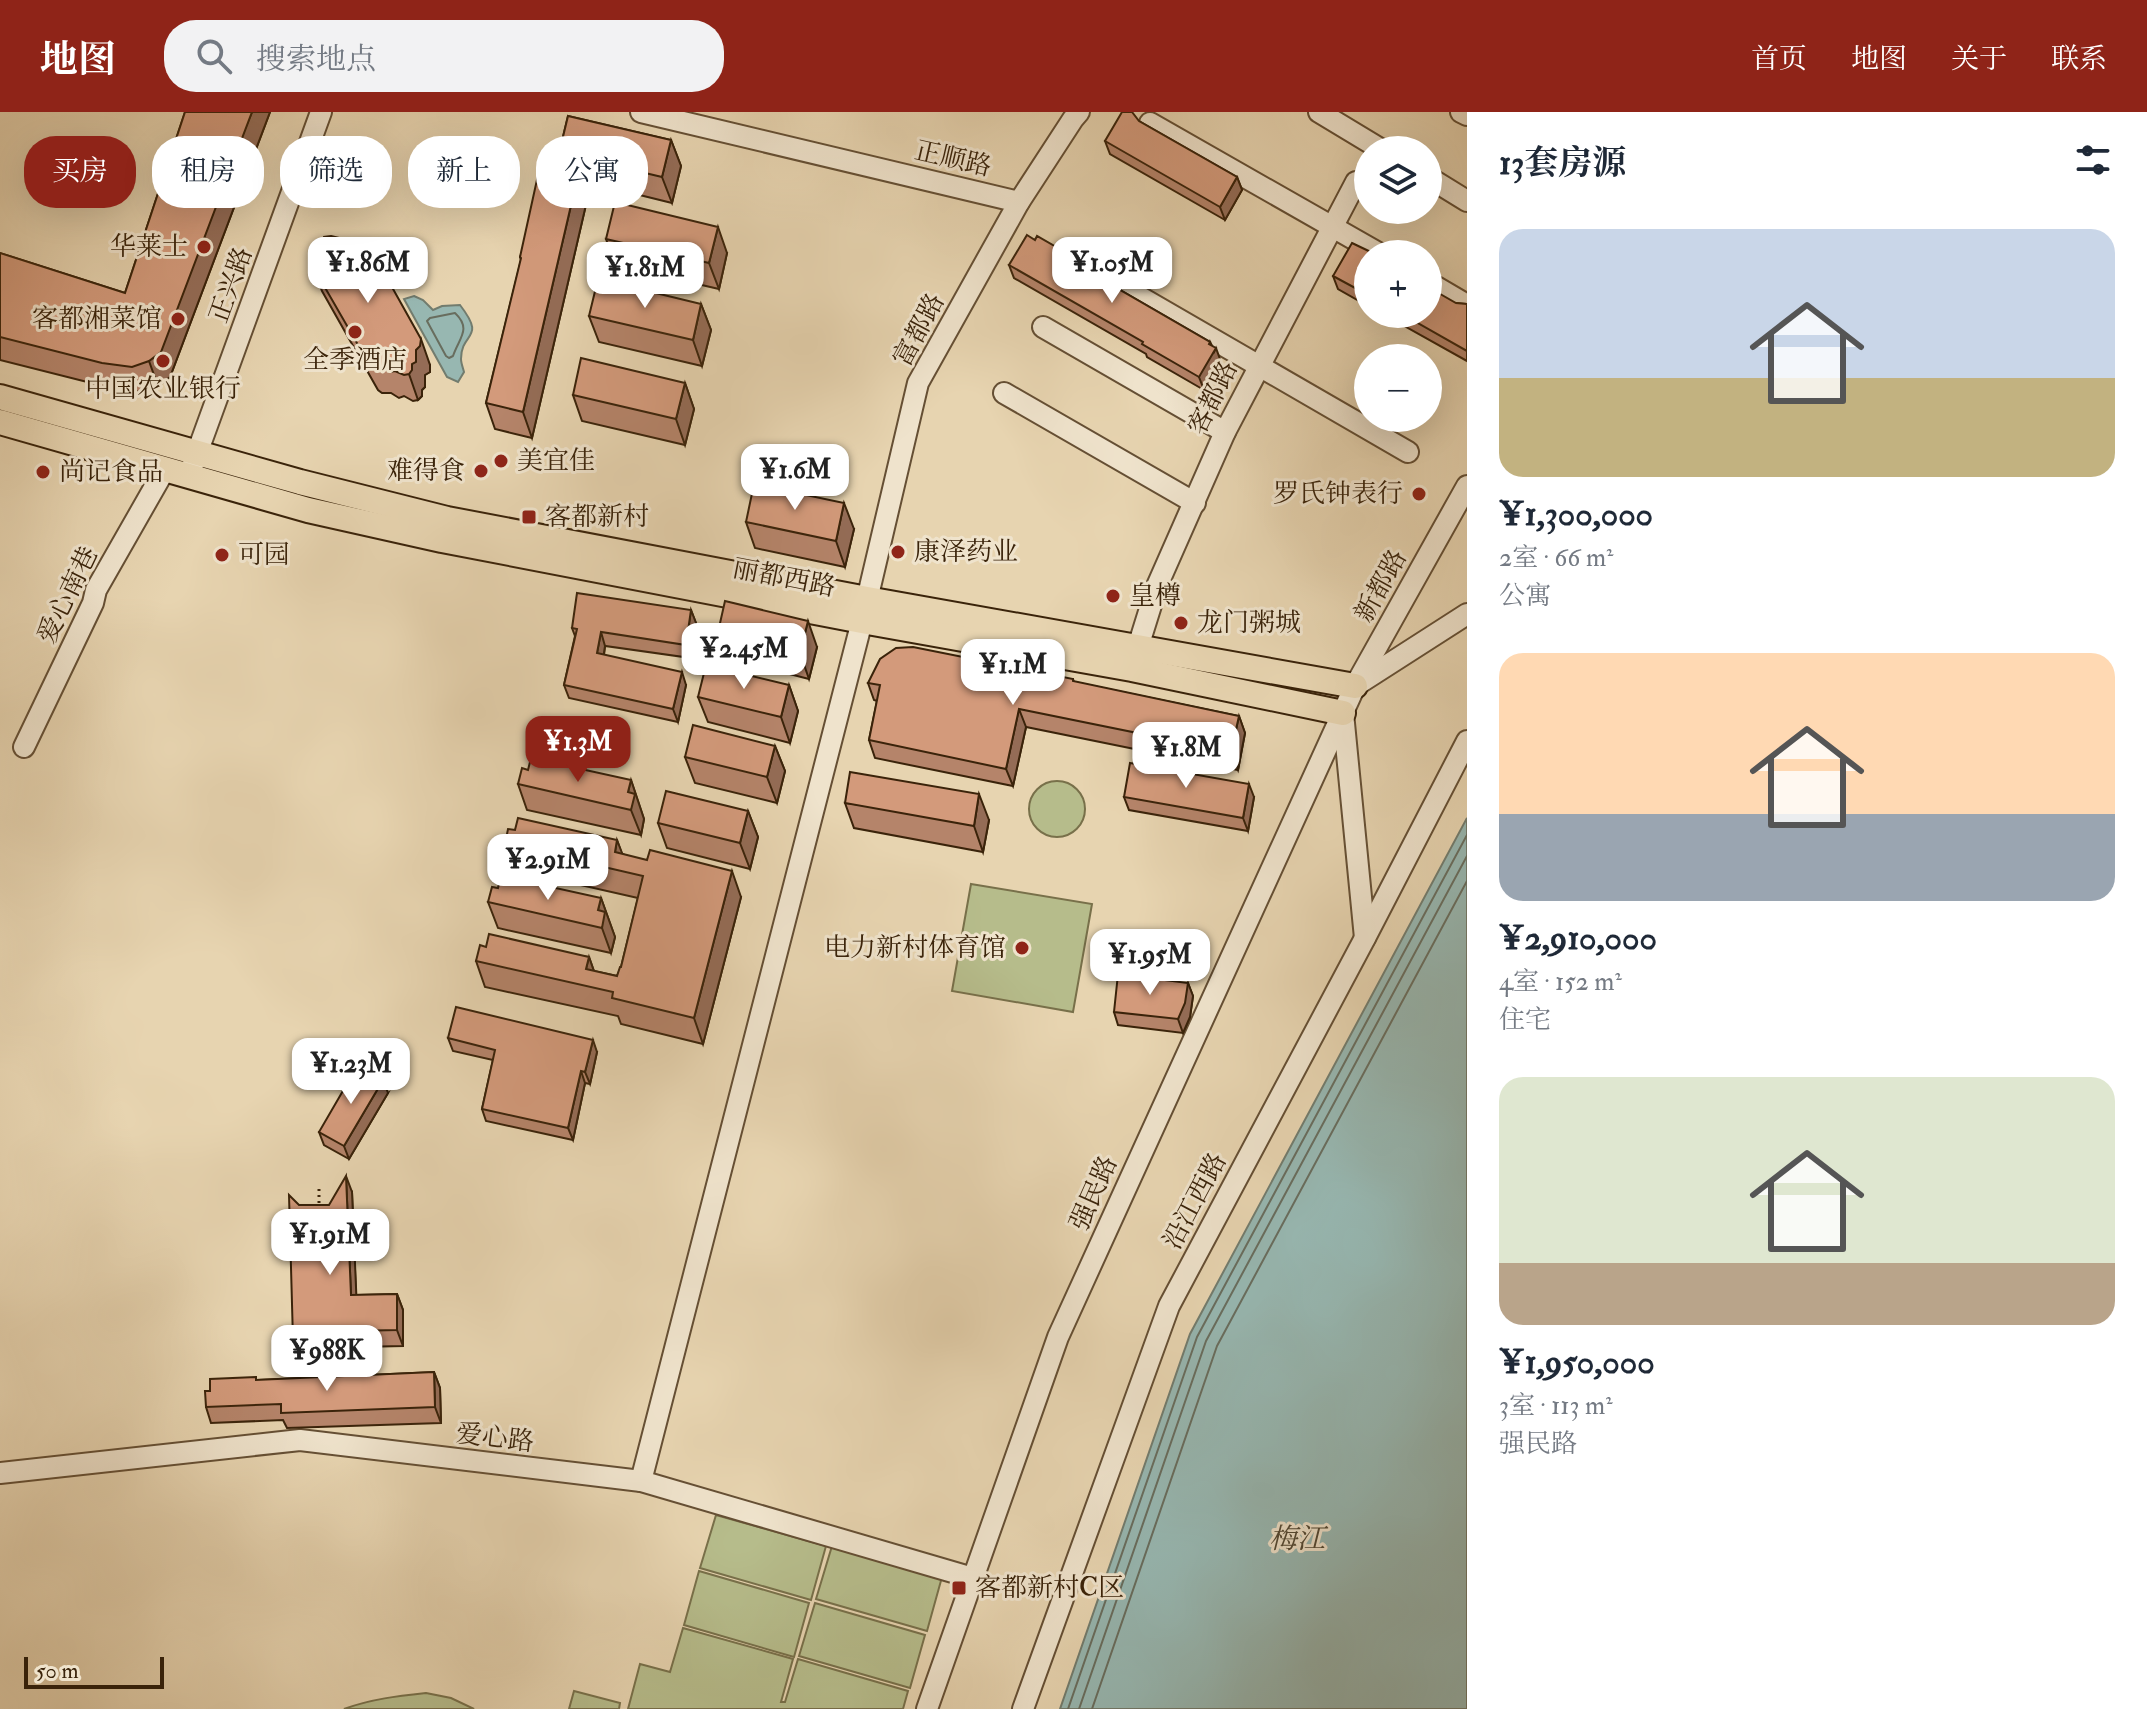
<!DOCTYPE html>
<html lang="zh">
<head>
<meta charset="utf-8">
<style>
  body { margin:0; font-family:"IM FELL Double Pica","Noto Serif SC",serif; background:#f2f2f3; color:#1f2937; height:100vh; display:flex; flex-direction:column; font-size:30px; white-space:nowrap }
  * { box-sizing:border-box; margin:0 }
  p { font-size:26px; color:#747a83 }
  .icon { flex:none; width:44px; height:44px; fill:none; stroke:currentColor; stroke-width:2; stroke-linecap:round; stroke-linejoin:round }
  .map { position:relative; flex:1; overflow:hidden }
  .details { display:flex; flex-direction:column; background:#fff; width:680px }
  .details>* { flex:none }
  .guide { position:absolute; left:24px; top:24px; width:760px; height:72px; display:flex; gap:16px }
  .buttons { position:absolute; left:1354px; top:24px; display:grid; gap:16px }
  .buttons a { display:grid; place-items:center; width:88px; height:88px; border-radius:50%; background:#fff; box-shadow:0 8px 32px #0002; font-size:40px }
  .scale { position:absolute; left:24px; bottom:20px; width:140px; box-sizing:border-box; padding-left:8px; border:4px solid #3a230a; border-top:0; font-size:22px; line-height:28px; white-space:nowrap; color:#3a230a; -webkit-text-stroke:6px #efe3cc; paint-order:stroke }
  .price { position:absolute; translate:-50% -68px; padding:0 18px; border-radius:16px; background:#fff; color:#222; font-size:26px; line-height:52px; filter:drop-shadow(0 2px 4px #0008) }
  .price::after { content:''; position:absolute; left:50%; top:48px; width:24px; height:18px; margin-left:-12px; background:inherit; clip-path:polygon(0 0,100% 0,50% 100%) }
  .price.selected { background:#8f2418; color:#fff }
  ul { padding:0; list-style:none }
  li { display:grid; align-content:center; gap:16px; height:424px; padding:0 32px }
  li span { display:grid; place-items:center; height:248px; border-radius:24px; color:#555 }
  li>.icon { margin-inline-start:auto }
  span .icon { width:144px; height:144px; fill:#fffc; stroke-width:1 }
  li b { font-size:34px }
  h2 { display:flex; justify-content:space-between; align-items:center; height:96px; padding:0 32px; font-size:34px }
  .chip { padding:0 28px; border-radius:32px; background:#fff; box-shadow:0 8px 32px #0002; font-size:28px; line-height:72px }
  .chip.selected { background:#8f2418; color:#fff }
  header { display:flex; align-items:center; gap:48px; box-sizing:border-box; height:112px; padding:0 40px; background:#8f2418; color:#fff }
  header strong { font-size:38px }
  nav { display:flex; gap:44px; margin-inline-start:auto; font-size:28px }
  .search { width:560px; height:72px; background:#f2f2f3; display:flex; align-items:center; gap:20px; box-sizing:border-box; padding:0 28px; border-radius:32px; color:#747a83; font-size:30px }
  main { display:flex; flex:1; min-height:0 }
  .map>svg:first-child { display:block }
  .grass { fill:#b6bc8b; stroke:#78704a; stroke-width:2 }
  .water { fill:#97b7b1; stroke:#727c6e; stroke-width:2 }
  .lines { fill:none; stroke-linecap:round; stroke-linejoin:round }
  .shore { stroke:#686d5e; stroke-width:2 }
  .minor-casing { stroke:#654f34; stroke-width:24 }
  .major-casing { stroke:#3a230a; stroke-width:28 }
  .path { stroke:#3a230a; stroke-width:3; stroke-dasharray:2 4; stroke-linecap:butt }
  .minor { stroke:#efe3cc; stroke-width:20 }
  .major { stroke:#e7d4b0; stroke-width:24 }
  .wall { fill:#b5846a; stroke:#3a230a; stroke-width:2 }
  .shaded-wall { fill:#946c56; stroke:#3a230a; stroke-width:2 }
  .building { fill:#d39a7b; stroke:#3a230a; stroke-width:2 }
  .poi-dot { fill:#8f2418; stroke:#efe3cc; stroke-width:3 }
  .labels { text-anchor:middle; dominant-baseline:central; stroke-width:6; stroke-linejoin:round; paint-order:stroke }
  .street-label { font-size:26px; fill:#3a230a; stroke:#efe3cc }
  .poi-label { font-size:26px; fill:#3a230a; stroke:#efe3cc; text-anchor:start }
  .water-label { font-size:28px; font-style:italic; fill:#514834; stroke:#efe3cc }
</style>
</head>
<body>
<header>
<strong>地图</strong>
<div class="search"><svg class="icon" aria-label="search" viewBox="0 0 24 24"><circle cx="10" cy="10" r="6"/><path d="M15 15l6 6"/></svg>搜索地点</div>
<nav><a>首页</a><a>地图</a><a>关于</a><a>联系</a></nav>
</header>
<main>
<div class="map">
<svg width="1467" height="1597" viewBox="0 0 1467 1597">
  <rect width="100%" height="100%" fill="#e7d4b0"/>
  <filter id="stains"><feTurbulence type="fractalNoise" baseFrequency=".0025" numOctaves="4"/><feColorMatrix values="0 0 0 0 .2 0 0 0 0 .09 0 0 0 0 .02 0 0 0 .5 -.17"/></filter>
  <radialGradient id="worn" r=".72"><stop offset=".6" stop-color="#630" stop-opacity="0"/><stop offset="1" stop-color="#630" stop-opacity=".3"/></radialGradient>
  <!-- grass -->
  <g class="grass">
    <circle cx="1057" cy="697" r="28"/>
    <path d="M971,772L1092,792L1073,900L952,879Z"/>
    <path d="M716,1403L826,1434L811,1488L700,1456Z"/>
    <path d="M832,1434L942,1465L927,1519L816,1487Z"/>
    <path d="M699,1459L809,1491L794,1545L684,1513Z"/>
    <path d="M815,1491L925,1523L910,1576L799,1544Z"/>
    <path d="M683,1516L793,1547L781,1590H785L798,1547L908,1579L903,1597H628L640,1552L670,1560Z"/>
    <path d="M574,1579L620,1591L619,1597H569Z"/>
    <path d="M426,1581L451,1586L474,1597H344C371,1587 398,1584 426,1581Z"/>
  </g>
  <!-- water -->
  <g class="water">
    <path d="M414,184L423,188L433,198L442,194L460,193C487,228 461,219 461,247C461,251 463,256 464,260L458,270L447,265L404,187Z"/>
    <path d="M1467,706V1597H1060L1190,1222Z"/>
  </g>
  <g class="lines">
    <!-- shore -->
    <g class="shore">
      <path d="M455,201C472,217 459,226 453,244L449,246L446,244L427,209L430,206Z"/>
      <path d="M1068,1597L1197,1225L1467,723"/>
      <path d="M1079,1597L1206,1229L1467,744"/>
      <path d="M1092,1597L1217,1234L1467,769"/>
    </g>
    <defs>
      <g id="minor">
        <path d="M641,0L1019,90"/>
        <path d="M1319,0L1382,38"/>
        <path d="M1461,0L1467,3"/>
        <path d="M1150,11L1380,142"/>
        <path d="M1428,65L1467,89"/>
        <path d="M1088,155L1408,340"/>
        <path d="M1428,170L1467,193"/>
        <path d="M1043,215L1225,320"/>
        <path d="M1004,281L1195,391"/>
        <path d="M192,355L321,0"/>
        <path d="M1138,535L1157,474L1225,320L1356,70"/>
        <path d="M1358,572L1467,502"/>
        <path d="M1343,601L1365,826"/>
        <path d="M24,635L93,491L96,478L165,357"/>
        <path d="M0,1361L300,1328L641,1369L973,1466"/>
        <path d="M641,1369L862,509L918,271L1019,90L1073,7L1079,0"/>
        <path d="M927,1597L1058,1225L1355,574L1467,374"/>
        <path d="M1023,1597L1169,1194L1365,826L1467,629"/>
      </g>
      <g id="major">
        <path d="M0,285L300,370L447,407L867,487L1355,574"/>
        <path d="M0,310L308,398L442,428L862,509L1132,557L1343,601"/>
      </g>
    </defs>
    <!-- minor casing -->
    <use href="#minor" class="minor-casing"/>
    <!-- major casing -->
    <use href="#major" class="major-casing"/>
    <!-- path -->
    <path class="path" d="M319,1077V1096"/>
    <!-- minor -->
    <use href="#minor" class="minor"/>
    <!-- major -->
    <use href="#major" class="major"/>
  </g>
  <!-- wall -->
  <g class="wall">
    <path d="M185,0H270L170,265L158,274L141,280L111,276L0,248V141L125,181Z"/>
    <path d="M568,4L671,28L681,54L672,91L591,71L532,326L495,317L486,291L521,148L520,145L555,58Z"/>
    <path d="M1139,9L1237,65L1242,78L1225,108L1110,42L1105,29Z"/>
    <path d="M606,127L727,141L719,177L615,153Z"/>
    <path d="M353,133L430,253V260L425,263V275L422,278V284L418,288L413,289L404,284L399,286L391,281H382L378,278L322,179L312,153L319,148Z"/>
    <path d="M1368,142V194L1338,177L1333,164Z"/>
    <path d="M1009,153H1077L1210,230L1221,250L1204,278L1147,245L1146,242L1014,166Z"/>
    <path d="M1456,191L1467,192V249L1383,202H1428Z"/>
    <path d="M701,192L711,218L702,254L599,230L589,204Z"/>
    <path d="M685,271L694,297L685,333L582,309L573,283Z"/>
    <path d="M746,410L854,417L845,455L755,436Z"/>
    <path d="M691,498L696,511L691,546L605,534L604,543L686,573L678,610L569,586L564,573L575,524L572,516Z"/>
    <path d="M718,520L817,535L809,567L727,546Z"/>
    <path d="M1073,567L1074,570L1239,604L1245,621L1238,658L1026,615L1013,674L875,646L869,628L877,589L874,588L868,571Z"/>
    <path d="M789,573L798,599L790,631L708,610L698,585Z"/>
    <path d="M775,634L785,659L777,691L695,671L685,645Z"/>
    <path d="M631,668L644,707L641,723L527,698L518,672Z"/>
    <path d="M1124,685H1254L1248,719L1129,698Z"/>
    <path d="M845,691L989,708L983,740L854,716Z"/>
    <path d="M748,699L758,725L750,757L667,736L658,711Z"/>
    <path d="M617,728L622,742L741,785L703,932L621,912L618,904L485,875L476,849L486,835L589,845L594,859L617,864L621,855L638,786L514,758L505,732Z"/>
    <path d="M601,786L615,825L611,841L498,816L488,790Z"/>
    <path d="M1188,871L1193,884L1190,905L1183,921L1118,913L1114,900Z"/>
    <path d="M448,926L597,940L590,972L585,971L573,1028L486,1009L482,997L493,948L453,939Z"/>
    <path d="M388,981L349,1047L324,1033L319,1020Z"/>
    <path d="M352,1080L356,1183L397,1182L403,1198V1234L358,1235V1243L299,1245L293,1228L299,1093H329Z"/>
    <path d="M434,1260L440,1276L441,1311L287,1316L283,1308L211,1311L206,1295L210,1279L257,1268Z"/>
  </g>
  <!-- shaded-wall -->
  <g class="shaded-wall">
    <path d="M252,0H270L170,265L158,274L149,249Z"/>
    <path d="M671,28L681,54L672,91L662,65Z"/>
    <path d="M582,46L591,71L532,326L523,300Z"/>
    <path d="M1237,65L1242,78L1225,108L1220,95Z"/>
    <path d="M718,115L727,141L719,177L709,151Z"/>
    <path d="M701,192L711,218L702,254L693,228Z"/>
    <path d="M421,227L430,253V260L425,263V275L422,278V284L418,288L409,262L416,238Z"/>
    <path d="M1210,230L1214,240L1216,236L1221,250L1204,278L1199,265Z"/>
    <path d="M685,271L694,297L685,333L676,307Z"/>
    <path d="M844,391L854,417L845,455L836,429Z"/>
    <path d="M691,498L696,511L691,546L686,533Z"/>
    <path d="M808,509L817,535L809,567L800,541Z"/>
    <path d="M601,520L605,534L602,554L597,541Z"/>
    <path d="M682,560L686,573L678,610L673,597Z"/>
    <path d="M789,573L798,599L790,631L781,605Z"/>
    <path d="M1019,597L1026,615L1013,674L1006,657Z"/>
    <path d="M1239,604L1245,621L1238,658L1231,640Z"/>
    <path d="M775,634L785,659L777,691L767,665Z"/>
    <path d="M631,668L644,707L641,723L631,698L628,680Z"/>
    <path d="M1249,672L1254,685L1248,719L1243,706Z"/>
    <path d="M979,682L989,708L983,740L974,714Z"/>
    <path d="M748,699L758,725L750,757L740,731Z"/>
    <path d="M617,728L627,754L615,740Z"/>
    <path d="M732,759L741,785L703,932L694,906Z"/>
    <path d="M601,786L615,825L611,841L602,816L598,798Z"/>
    <path d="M589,845L598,871L586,857Z"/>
    <path d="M1188,871L1193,884L1190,905L1183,921L1178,907Z"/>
    <path d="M593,928L597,940L590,972L585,960Z"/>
    <path d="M581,959L585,971L573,1028L568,1016Z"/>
    <path d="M383,968L388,981L349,1047L344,1034Z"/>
    <path d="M346,1064L352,1080L357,1199L351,1183Z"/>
    <path d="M397,1182L403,1198V1234L397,1218Z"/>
    <path d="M352,1219L358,1235V1243L352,1226Z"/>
    <path d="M434,1260L440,1276L441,1311L435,1295Z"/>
  </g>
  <!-- building -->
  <g class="building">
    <path d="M185,0H252L161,240L149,249L132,255L102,251L0,225V141L125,181Z"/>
    <path d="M1122,0H1132L1139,9L1237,65L1220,95L1105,29Z"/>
    <path d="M568,4L671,28L662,65L582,46L523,300L486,291L521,146L520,145L540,54L555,58Z"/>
    <path d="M615,90L718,115L709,151L606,127Z"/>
    <path d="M1027,123L1035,128L1037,124L1070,143L1077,153L1210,230L1209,232L1216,236L1199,265L1142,232L1143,230L1009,153Z"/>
    <path d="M331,124L352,129L353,133L364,131L369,134L421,227L420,234L416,238V250L412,252V258L409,262L404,263L395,259L390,260L381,255H372L369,252L312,153L319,148L317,137L322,135L324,125Z"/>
    <path d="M1352,131L1375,142H1368V183L1333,164Z"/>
    <path d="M598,167L701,192L693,228L589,204Z"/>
    <path d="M1428,175L1456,191L1467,192V239L1402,202H1428Z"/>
    <path d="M581,246L685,271L676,307L573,283Z"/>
    <path d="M754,372L844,391L836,429L746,410Z"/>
    <path d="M577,481L691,498L686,533L601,520L597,541L682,560L673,597L564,573L577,517L572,516Z"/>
    <path d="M725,489L808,509L800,541L718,520Z"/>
    <path d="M913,535L1073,567V569L1239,604L1231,640L1019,597L1006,657L869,628L880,573L868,571L880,547L896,536Z"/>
    <path d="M706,553L789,573L781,605L698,585Z"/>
    <path d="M693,613L775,634L767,665L685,645Z"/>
    <path d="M531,646L631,668L628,680L635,682L631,698L518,672L522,656L528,658Z"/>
    <path d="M1130,651L1249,672L1243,706L1124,685Z"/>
    <path d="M850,660L979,682L974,714L845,691Z"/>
    <path d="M666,679L748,699L740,731L658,711Z"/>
    <path d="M518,706L617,728L615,740L647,748L650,738L732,759L694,906L612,886L613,880L476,849L480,833L486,835L489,822L589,845L586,857L617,864L620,855H621L643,764L505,732L508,717L515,718Z"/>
    <path d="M501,764L601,786L598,798L605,800L602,816L488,790L492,775L498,776Z"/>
    <path d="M1118,862L1188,871L1185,891L1178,907L1114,900Z"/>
    <path d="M456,895L593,928L585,960L581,959L568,1016L482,997L495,938L448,926Z"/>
    <path d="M358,953L383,968L344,1034L319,1020Z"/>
    <path d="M346,1064L351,1183L397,1182V1218L352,1219V1226L293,1228L289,1083L299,1093H329Z"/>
    <path d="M434,1260L435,1295L281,1301V1292L206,1295L205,1279H210V1267L256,1265V1268Z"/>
  </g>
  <!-- markers -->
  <g class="poi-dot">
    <circle cx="204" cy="135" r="8"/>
    <circle cx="178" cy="207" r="8"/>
    <circle cx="355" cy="220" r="8"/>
    <circle cx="163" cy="249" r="8"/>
    <circle cx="501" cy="349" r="8"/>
    <circle cx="481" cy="359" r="8"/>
    <circle cx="43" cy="360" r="8"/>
    <circle cx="1419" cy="382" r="8"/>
    <rect x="521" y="397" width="16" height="16" rx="4"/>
    <circle cx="898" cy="440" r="8"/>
    <circle cx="222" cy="443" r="8"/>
    <circle cx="1113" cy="484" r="8"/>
    <circle cx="1181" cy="511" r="8"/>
    <circle cx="1022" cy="836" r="8"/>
    <rect x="951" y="1468" width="16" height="16" rx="4"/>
  </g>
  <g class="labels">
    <!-- street labels -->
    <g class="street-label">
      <text transform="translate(953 47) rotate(13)">正顺路</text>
      <text transform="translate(231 173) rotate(-70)">正兴路</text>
      <text transform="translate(919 218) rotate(-62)">富都路</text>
      <text transform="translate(1213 286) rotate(-64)">客都路</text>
      <text transform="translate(784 466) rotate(11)">丽都西路</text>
      <text transform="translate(1381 474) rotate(-61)">新都路</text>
      <text transform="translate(68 483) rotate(-64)">爱心南巷</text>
      <text transform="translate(1094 1081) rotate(-66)">强民路</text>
      <text transform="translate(1195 1089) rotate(-62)">沿江西路</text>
      <text transform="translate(495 1326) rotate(7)">爱心路</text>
    </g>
    <!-- poi labels -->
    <g class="poi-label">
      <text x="188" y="135" text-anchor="end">华莱士</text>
      <text x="162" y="207" text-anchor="end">客都湘菜馆</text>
      <text x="355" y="248" text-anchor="middle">全季酒店</text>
      <text x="163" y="277" text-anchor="middle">中国农业银行</text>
      <text x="517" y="349">美宜佳</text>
      <text x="465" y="359" text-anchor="end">难得食</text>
      <text x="59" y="360">尚记食品</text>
      <text x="1403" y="382" text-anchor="end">罗氏钟表行</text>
      <text x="545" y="405">客都新村</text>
      <text x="914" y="440">康泽药业</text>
      <text x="238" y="443">可园</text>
      <text x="1129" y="484">皇樽</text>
      <text x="1197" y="511">龙门粥城</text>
      <text x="1006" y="836" text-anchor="end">电力新村体育馆</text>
      <text x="975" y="1476">客都新村C区</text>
    </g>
    <!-- water labels -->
    <g class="water-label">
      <text x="1297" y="1427">梅江</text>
    </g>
  </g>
  <rect width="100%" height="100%" filter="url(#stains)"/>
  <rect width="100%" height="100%" fill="url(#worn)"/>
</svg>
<div class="buttons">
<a><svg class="icon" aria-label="layers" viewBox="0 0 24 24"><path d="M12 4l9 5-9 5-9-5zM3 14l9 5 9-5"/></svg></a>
<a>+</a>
<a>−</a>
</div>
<div class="scale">50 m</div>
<b class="price" style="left:368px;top:193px">¥1.86M</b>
<b class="price" style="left:1112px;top:193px">¥1.05M</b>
<b class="price" style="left:645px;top:198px">¥1.81M</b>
<b class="price" style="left:795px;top:400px">¥1.6M</b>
<b class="price" style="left:744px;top:579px">¥2.45M</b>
<b class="price" style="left:1013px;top:595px">¥1.1M</b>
<b class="price selected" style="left:578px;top:672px">¥1.3M</b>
<b class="price" style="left:1186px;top:678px">¥1.8M</b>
<b class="price" style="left:548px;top:790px">¥2.91M</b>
<b class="price" style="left:1150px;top:885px">¥1.95M</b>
<b class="price" style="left:351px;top:994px">¥1.23M</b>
<b class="price" style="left:330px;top:1165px">¥1.91M</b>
<b class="price" style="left:327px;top:1281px">¥988K</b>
<div class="guide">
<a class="chip selected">买房</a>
<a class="chip">租房</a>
<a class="chip">筛选</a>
<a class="chip">新上</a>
<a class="chip">公寓</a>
</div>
</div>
<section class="details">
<h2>13套房源<svg class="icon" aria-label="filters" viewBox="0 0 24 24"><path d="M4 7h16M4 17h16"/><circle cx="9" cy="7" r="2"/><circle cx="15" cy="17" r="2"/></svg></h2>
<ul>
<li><span style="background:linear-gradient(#c9d6e8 60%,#c2b280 0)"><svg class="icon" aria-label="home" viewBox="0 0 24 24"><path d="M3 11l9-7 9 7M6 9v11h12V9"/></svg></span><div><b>¥1,300,000</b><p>2室 · 66 m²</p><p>公寓</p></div></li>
<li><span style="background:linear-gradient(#ffd9b3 65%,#9aa5b1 0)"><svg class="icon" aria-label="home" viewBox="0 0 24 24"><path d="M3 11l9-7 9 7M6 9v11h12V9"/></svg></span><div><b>¥2,910,000</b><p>4室 · 152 m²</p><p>住宅</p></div></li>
<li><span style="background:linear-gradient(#dfe7d0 75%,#b9a48a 0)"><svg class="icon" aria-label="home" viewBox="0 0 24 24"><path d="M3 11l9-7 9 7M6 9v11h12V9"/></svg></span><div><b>¥1,950,000</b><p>3室 · 113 m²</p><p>强民路</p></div></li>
</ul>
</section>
</main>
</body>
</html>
